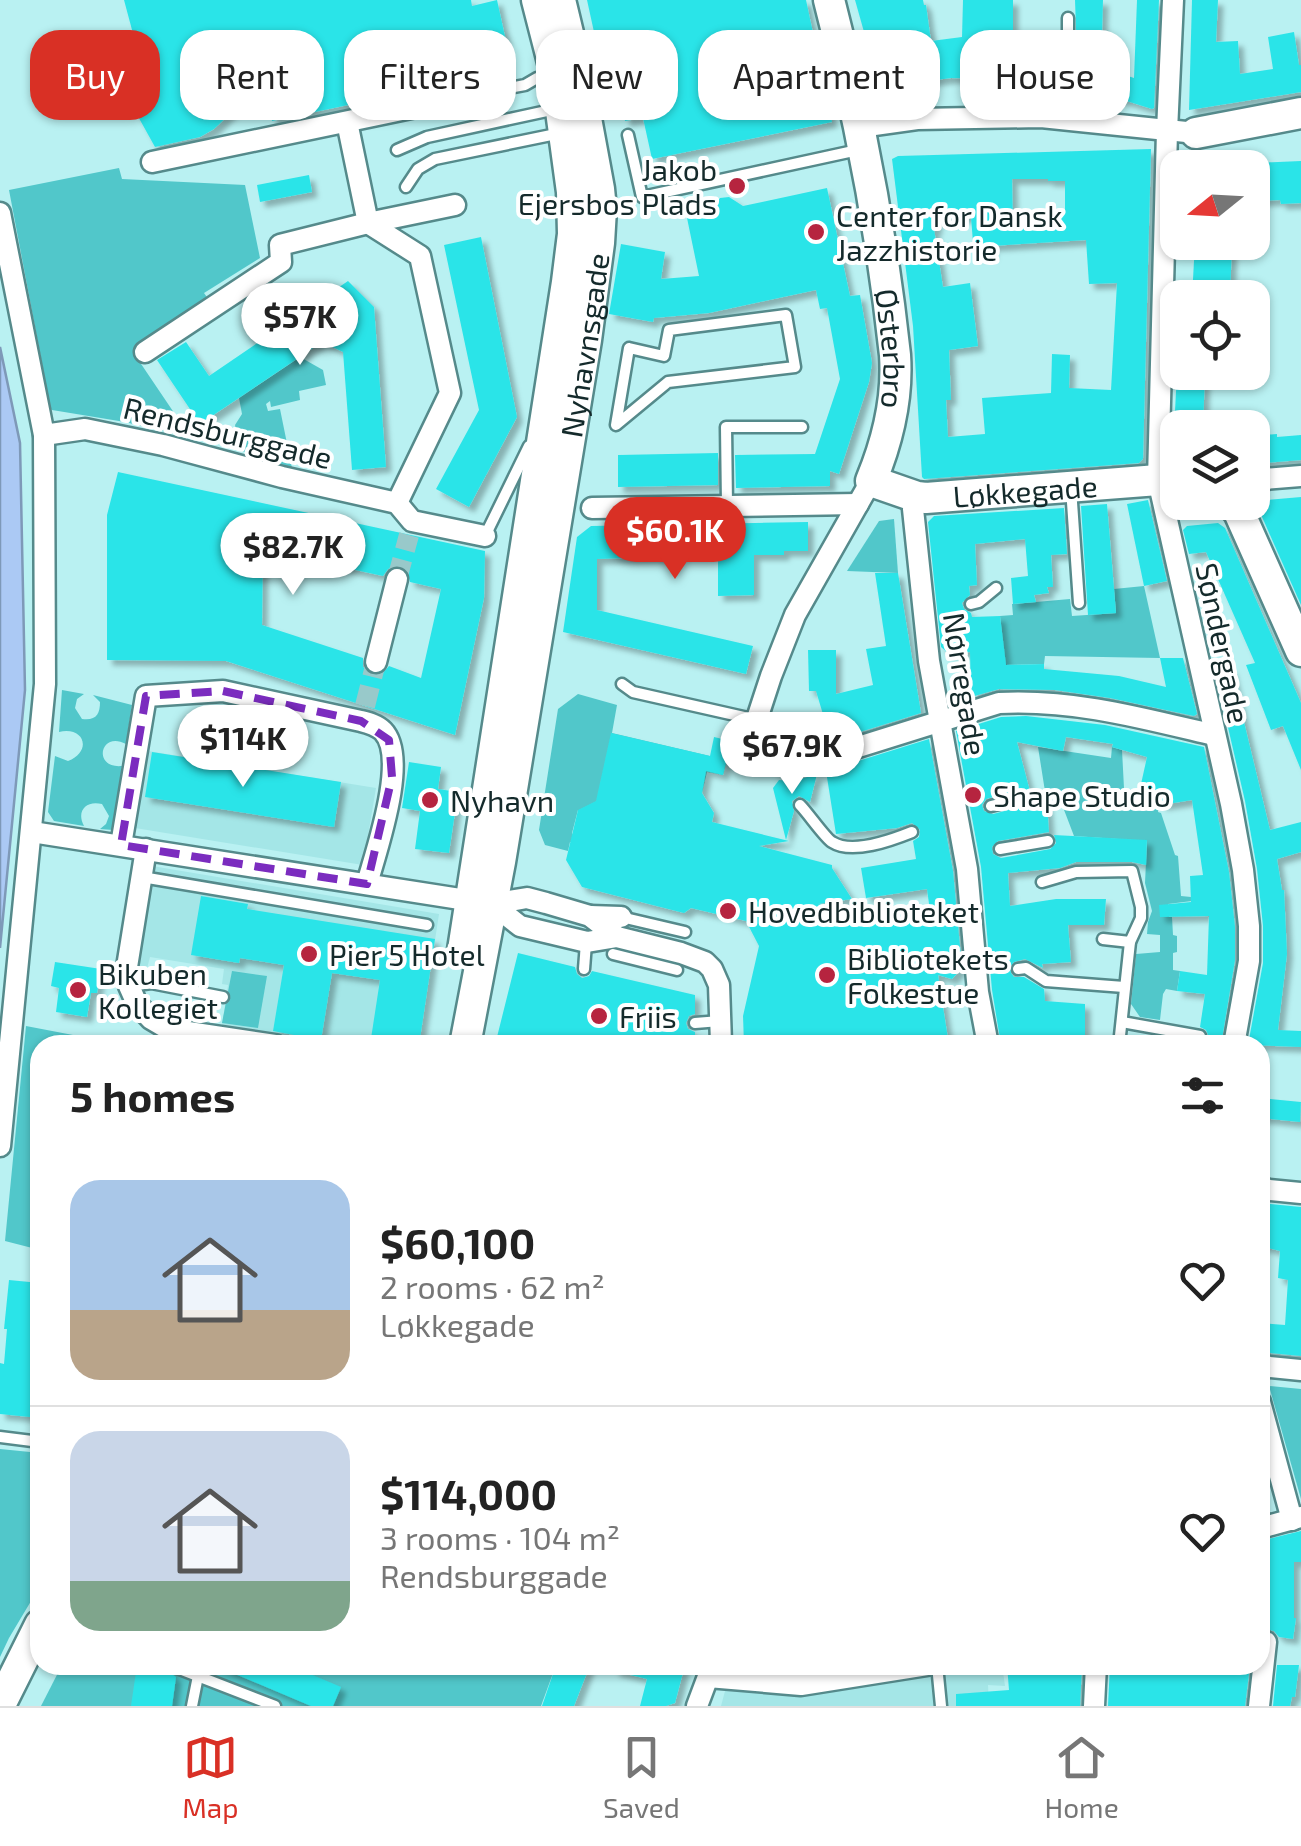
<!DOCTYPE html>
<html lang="en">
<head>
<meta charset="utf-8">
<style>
  body { margin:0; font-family:"Exo 2",sans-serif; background:#f2f2f2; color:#222; height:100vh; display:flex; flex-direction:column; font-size:38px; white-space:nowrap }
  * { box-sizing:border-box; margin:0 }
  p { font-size:32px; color:#767676 }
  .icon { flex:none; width:55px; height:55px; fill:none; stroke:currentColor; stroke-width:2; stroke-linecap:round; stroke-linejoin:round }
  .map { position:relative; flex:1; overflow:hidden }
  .panel { position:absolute; left:30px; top:1035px; width:1240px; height:640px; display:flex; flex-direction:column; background:#fff; border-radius:30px; box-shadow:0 2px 8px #0004 }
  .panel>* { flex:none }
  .hud { position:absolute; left:30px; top:30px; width:1242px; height:90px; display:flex; gap:20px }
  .needle { width:65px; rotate:252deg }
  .controls { position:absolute; left:1160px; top:150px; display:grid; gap:20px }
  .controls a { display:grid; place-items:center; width:110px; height:110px; border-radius:20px; background:#fff; box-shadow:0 2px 8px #0004; font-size:50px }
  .price { position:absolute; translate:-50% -85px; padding:0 22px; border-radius:35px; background:#fff; color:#222; font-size:32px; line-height:65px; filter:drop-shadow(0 2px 5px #0008) }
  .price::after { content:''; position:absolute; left:50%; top:60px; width:30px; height:22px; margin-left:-15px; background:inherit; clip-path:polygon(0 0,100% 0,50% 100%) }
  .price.current { background:#d93025; color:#fff }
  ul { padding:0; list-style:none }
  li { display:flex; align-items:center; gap:30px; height:250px; padding:0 40px }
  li+li { border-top:2px solid #e0e0e0 }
  li span { display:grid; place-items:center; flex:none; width:280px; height:200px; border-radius:30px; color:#555 }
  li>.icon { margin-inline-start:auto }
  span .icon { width:120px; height:120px; fill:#fffc; stroke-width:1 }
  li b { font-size:42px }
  h2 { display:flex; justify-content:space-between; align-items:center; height:120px; padding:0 40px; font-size:42px }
  .chip { padding:0 35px; border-radius:30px; background:#fff; box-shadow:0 2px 8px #0004; font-size:35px; line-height:90px }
  .chip.current { background:#d93025; color:#fff }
  .dock { display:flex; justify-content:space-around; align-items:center; height:140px; border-top:2px solid #e0e0e0; background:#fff; font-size:28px; color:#767676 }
  .dock a { display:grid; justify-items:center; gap:5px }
  .dock .current { color:#d93025 }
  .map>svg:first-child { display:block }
  .built { fill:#a4e6e7 }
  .green { fill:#51c7ca }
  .water { fill:#abc9f4; stroke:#7e99b8; stroke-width:2.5 }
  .building { fill:#2ce4e8; fill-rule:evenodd; filter:url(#shadow) }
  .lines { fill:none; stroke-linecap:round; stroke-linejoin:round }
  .street-tunnel { stroke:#98c9ca; stroke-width:20; stroke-dasharray:20 10; stroke-linecap:butt }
  .lane-casing { stroke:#558a8b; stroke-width:15 }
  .street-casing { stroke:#558a8b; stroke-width:25 }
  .secondary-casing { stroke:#558a8b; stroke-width:35 }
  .lane { stroke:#fff; stroke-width:10 }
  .street { stroke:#fff; stroke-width:20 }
  .secondary { stroke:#fff; stroke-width:30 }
  .marked { fill:none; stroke:#7b2cbf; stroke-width:8; stroke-dasharray:20 12; stroke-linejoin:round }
  .poi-dot { fill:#b6243f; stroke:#fff; stroke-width:4 }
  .labels { text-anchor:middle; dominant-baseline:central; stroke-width:8; stroke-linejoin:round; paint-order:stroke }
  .poi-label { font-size:30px; fill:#142a2b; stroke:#fff; text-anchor:start }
  .street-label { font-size:30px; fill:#142a2b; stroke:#fff }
</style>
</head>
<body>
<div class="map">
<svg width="1301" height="1706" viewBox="0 0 1301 1706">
  <defs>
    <filter id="shadow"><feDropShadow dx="5.5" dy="5.5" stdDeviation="2.5" flood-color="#0004"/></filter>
  </defs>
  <rect width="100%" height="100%" fill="#b9f1f2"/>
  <!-- built -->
  <g class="built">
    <path d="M148,751L376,788L363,865L135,828Z"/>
    <path d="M152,866L439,914L419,1045H350L222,1025L228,985L222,984L224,969L150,957L146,972L143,971L138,963Z"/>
    <path d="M732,1665H1002L1005,1686L988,1685L989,1706H721Z"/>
  </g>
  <!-- green -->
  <g class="green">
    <path d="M119,168L122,179L245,185L260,258L204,293L209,300L133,352L187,432L168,427L166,432L125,422L52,410L47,406V390L9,190Z"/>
    <path d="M300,357L323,370L326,385L299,391L300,400L271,407L270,401L266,404L268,411L280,409L293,473L283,471L281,464L277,465L278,470L264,467L265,460L245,457L246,452L240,451L235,425L242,414L239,398Z"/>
    <path d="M894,519L898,573L847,571L879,521Z"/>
    <path d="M1144,586L1160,658L1045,656L1044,664L1005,665L1000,616L1013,615L1012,604L1070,599L1072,616L1116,613L1114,589Z"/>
    <path d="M62,690L84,694L77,699L75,708L82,719C96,721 100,714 100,702L93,695L132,705L126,744C100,730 92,769 122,766L113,830L100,829L106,824L109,816L102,804C86,800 76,811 84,826L54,821L48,812L55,756L68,761C93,751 84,726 59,732Z"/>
    <path d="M578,694L617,705L612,733L727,760L723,775L707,772L702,793L596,810H578L572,833L576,842H570L568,851L545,845L539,830L558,709Z"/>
    <path d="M1038,747L1111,758L1112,747L1122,750L1124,788L1160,798L1158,812L1161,813L1175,855L1178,856L1181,896L1191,897L1192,901L1168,904L1169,917H1172L1173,935L1177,936V952L1173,953V970L1180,971L1177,991L1166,989L1163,994L1160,1020L1140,1017L1131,1004L1136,954L1160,952V935L1147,934L1148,922L1152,911L1145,883L1147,841L1074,836L1061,802L1047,804Z"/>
    <path d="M232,971L267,976L258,1028L222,1023Z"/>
    <path d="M26,1026L73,1035L88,1045H40V1250L5,1241Z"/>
    <path d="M1269,1386L1301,1389V1499Z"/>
    <path d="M0,1449L40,1453V1586L9,1638L0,1657Z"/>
    <path d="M62,1665H556L541,1706H41Z"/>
  </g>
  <!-- water -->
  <path class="water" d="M0,347L20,443L25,690L0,948Z"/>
  <!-- building -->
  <g class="building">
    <path d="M124,0H471L472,6L497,0L506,41L480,47L486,76L272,121L259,59L235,109L214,129L200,137L155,147L130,102L153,82L139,56Z"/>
    <path d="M587,0H806L832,122L652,159L643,118L625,121L619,93L608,96Z"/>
    <path d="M855,0H923L924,5H926L931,41L962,37L963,0H1013V33L1059,34V57L1063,63L1067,65L1073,63L1077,57L1075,0H1103L1101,67L1134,78L1137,0H1159L1154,108L1152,109L1060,80L951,78L884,87L879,85Z"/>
    <path d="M1192,0H1218L1216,42L1238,41L1240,74L1273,69L1268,37L1294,32L1299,65H1301V92L1189,110Z"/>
    <path d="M1151,149L1143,459L1139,463L924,479L922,477L913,326L892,159L898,156ZM1012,179H1048V181H1065V211L1048,212V225L1013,226ZM971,217L974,255L992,254L991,246L1086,240L1089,284L1117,283L1111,390L1069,388L1070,355L1052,354L1051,393L982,398L985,434L948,437L946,400H951L949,350L978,346L970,283L943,287L934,229H937L936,220Z"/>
    <path d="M1301,161V203L1281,204L1280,200L1252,201V163Z"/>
    <path d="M309,175L312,192L260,202L257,185Z"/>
    <path d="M827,188L850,296L860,295L872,363L869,382L839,474L830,471V486L736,488L735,455L815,454L840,379L827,308L820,309L816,290L709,313L654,318L653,322L609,314L621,244L665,252L661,279L699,276L687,218L709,213L720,198L729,197L743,206Z"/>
    <path d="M481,237L517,417L469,507L436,489L479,410L444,245Z"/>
    <path d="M1195,242H1232L1230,298H1192Z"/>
    <path d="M348,281L374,307L386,467L352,470L343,352L322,342L200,424L157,360L186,342L209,376Z"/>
    <path d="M1177,372H1205L1203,428H1178L1174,431Z"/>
    <path d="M1277,434V437L1301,435V460L1252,464V436Z"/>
    <path d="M718,453V485L618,487V455Z"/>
    <path d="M118,472L485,551L484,598L455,735L226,661L107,660V515ZM263,550L383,576L388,569L399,566L407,570L410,582L441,589L421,678L389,666L381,675H372L363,667V658L262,625Z"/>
    <path d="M1301,497V605L1255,501Z"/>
    <path d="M1148,500L1167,581L1144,586L1127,504Z"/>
    <path d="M1107,504L1116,613L1088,615L1081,506Z"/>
    <path d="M1064,508L1067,554L1051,555L1053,587H1047L1049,593L1034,595L1036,602L1013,604L1011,578L1028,576L1025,539L975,544L977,585L969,586L970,595L962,603L964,609L971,613L972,617L1000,616L1006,665L1044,664V669L1119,676L1166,687L1160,658H1183L1197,714L1194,716L1110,698L1055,690L999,689L971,697L970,652L948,653L941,647L928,522L934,516Z"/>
    <path d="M808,522V551H784V555H754V595L718,596V553L664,554V557L597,559V610L753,646L746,674L563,632L577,537L591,526Z"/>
    <path d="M1218,523L1225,528L1301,703V770L1283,726L1271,730L1246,665L1255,663L1206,552L1189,554L1183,530L1187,526Z"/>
    <path d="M875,573H898L921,713L831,741L816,691H809L808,650H836V694L873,685L866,649L886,646Z"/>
    <path d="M1231,668L1270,830L1301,822V852L1277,859L1282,890H1284L1287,954L1278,1030L1301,1031V1047L1248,1045L1263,963V926L1257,869L1245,801L1215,671Z"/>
    <path d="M1026,716L1105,725L1204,747L1229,872L1235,927V960L1221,1045H1197L1206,1042L1209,1037L1206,1030L1200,1027L1205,994L1177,991L1180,971L1207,975L1209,916L1160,917L1159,905L1191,902L1190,876L1203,875L1192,800L1161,805L1160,798L1139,793L1147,757L1112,747L1113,744L1066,737L1063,751L1017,742L1032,799L1037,798L1038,805L1047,804L1049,832L998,841L992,847L993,854L1001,858L1050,849L1056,843L1054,835L1147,840L1146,865L1132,862H1076L1060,868L1008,873L1010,906L1056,899H1106L1104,925H1068L1071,962L1042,964L1043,968L1025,959L1014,962L1010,967L1011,973L1014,977H1024L1044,989L1045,1001L1085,1004V1045H1001L992,990L981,867L956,731L1001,717ZM1014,791L1021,793L1023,797L1020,807L993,814L984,811L982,805L986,799Z"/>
    <path d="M611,733L710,756L714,737L731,741L723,775L706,771L702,793L714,813L712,822L789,841L759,846L832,865V868L852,899L818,904L860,912L870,928L868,914L932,926L927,889L866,898L861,868L916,859L913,841L919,837L920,830L912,823L897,828L836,834L826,771L929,739L953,871L962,968L952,979L938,975L949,1045H744L743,1016L759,946L746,921L691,908L684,913L582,887L566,860L578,810L596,801Z"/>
    <path d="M152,752L341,782L334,827L145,797Z"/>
    <path d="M409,762L441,767L438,789L458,792L449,853L415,849L420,811L402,808Z"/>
    <path d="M817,774L810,802L799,796L792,801L794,811L786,840L773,788L779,780L794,781Z"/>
    <path d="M201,896L248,904L247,909L435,939L419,1045H370L380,980L332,973L321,1040L273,1031L284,965L240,958L239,963L191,955Z"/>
    <path d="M518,953L575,967L577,974L582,978L589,976L592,971L695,995V1014L689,1016L686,1023L688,1029L695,1032V1045H495Z"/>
    <path d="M55,962L101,969L97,993H91L87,1017L56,1012L59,988L51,986Z"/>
    <path d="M1260,1098L1301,1102L1300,1122L1260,1118Z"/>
    <path d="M1260,1203L1301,1207V1356L1260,1352V1323L1285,1325L1288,1280L1278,1278L1280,1251L1260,1246Z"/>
    <path d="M9,1280L40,1283V1418L0,1414V1363L4,1364L7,1329H4Z"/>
    <path d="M1301,1531V1562H1294V1618H1296L1293,1639L1279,1637L1274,1631L1260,1628V1541Z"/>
    <path d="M137,1665H169L170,1673L176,1677L172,1706H131Z"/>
    <path d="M214,1665H289L341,1687L333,1706H311Z"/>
    <path d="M556,1665H590L574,1706H542Z"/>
    <path d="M614,1665H685L675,1703L666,1706H640L647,1679L614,1671Z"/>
    <path d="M1007,1665H1082L1080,1706H956V1694L1009,1690Z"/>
    <path d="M1110,1665H1250L1245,1706H1108Z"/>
    <path d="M1277,1665H1299L1295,1697H1292L1290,1706H1273Z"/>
  </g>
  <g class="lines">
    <!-- street-tunnel -->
    <g class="street-tunnel">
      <path d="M397,579L409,535"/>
      <path d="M365,706L376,662"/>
    </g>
    <defs>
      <g id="lane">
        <path d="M1068,56V18"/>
        <path d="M488,92L525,85L537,78"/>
        <path d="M628,135L642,197L858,150"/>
        <path d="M397,150L427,137L556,109"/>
        <path d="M406,187L418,169L435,159L561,133"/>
        <path d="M786,315L795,367L668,382L616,425L629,348L664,356L669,330Z"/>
        <path d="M1071,488L1079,603"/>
        <path d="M727,505L726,427H802"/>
        <path d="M485,536L529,446"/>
        <path d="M971,604L979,602L996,588"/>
        <path d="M622,684L633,692L757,720"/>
        <path d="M800,805C808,813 825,838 832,842C852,855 892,840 912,832"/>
        <path d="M991,806L1015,800"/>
        <path d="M1000,849L1048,841"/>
        <path d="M142,877L427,925"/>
        <path d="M1042,882L1076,872L1132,871L1141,907V918L1130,942L1119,1045"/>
        <path d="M621,917L685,932"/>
        <path d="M1103,939L1130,942"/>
        <path d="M613,954L677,970"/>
        <path d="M584,969L586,943"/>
        <path d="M1018,969L1026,968L1046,981L1124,987"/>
        <path d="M130,986L151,983L223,997"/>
        <path d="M1122,1022L1200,1036"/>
        <path d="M695,1023L720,1021"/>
        <path d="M0,1437L40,1442"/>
        <path d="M937,1665L941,1706"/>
        <path d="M177,1668L275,1706"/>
        <path d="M192,1706L198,1676"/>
      </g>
      <g id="street">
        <path d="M1173,0L1167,131L1158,480L1231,804L1243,870L1249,926V961L1234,1045"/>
        <path d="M347,122L368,223L420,256L450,393L397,503"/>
        <path d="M860,127L917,119L1041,117L1196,133"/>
        <path d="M152,162L488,92"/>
        <path d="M0,213L44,435L45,684L0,1146"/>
        <path d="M145,352L281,262L280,245L368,223L455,205"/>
        <path d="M44,435L85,429L163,445L282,477L397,503L412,521L485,536"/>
        <path d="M1252,484L1264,479L1301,476"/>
        <path d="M592,508L858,504"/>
        <path d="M913,509L929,661L967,869L978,992L988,1045"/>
        <path d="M376,662L397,579"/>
        <path d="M753,731L771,676L795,615L871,481"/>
        <path d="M791,768L999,703C1073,699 1142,718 1214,735"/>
        <path d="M32,832L492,904L527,898L546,903L590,916L617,937"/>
        <path d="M121,845L146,696L223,691L361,721C369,723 377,725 383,731C409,758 376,851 367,884"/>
        <path d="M146,849L127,967L129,986L137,1004L151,1019L168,1029L275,1045"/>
        <path d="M492,904L520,926L587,942L617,937L681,953L705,962L712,969L719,985L721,1043"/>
        <path d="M590,916L621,917"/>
        <path d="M1260,1189L1301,1193"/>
        <path d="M1260,1366L1301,1370"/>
        <path d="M1260,1402L1292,1520"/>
        <path d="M1260,1528L1301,1517"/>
        <path d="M708,1677L801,1685L927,1665"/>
        <path d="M697,1706L712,1666"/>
        <path d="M1094,1706L1096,1665"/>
        <path d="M1259,1706L1266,1642L1260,1641"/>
      </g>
      <g id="secondary">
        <path id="s1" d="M829,0C860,117 882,235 895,355C898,399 888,440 871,481L917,497L926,498L1158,480L1178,487"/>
        <path d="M1196,133L1301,113"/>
        <path d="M1226,502L1232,504L1239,512L1301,651"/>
        <path d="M463,950L567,282L573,234L572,192L556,74L537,0"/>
        <path id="s2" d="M465,1045L500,862L586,340L599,243L601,209L599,189L578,75L560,0"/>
        <path d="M0,1705L40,1625"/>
      </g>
    </defs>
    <!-- lane casing -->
    <use href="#lane" class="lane-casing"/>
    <!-- street casing -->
    <use href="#street" class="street-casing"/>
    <!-- secondary casing -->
    <use href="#secondary" class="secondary-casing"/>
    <!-- lane -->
    <use href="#lane" class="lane"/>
    <!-- street -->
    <use href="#street" class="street"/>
    <!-- secondary -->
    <use href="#secondary" class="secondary"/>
  </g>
  <!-- marked area -->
  <path class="marked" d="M223,691L361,721L389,740L392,777L367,884L121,845L146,696Z"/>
  <!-- markers -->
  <g class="poi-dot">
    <circle cx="737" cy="186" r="10"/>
    <circle cx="816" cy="232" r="10"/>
    <circle cx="973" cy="795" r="10"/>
    <circle cx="430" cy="800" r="10"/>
    <circle cx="728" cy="911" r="10"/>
    <circle cx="309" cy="954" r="10"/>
    <circle cx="827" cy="975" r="10"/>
    <circle cx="78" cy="990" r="10"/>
    <circle cx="599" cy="1016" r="10"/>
  </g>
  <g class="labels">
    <!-- poi labels -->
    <g class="poi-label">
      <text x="717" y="169" text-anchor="end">Jakob<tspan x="717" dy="34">Ejersbos Plads</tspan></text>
      <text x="836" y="215">Center for Dansk<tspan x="836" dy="34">Jazzhistorie</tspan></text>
      <text x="993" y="795">Shape Studio</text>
      <text x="450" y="800">Nyhavn</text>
      <text x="748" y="911">Hovedbiblioteket</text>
      <text x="329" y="954">Pier 5 Hotel</text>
      <text x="847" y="958">Bibliotekets<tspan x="847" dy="34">Folkestue</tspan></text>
      <text x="98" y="973">Bikuben<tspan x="98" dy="34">Kollegiet</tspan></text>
      <text x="619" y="1016">Friis</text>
    </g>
    <!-- street labels -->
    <g class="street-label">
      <text stroke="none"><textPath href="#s2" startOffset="710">Nyhavnsgade</textPath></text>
      <text stroke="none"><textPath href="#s1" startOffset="355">Østerbro</textPath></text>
      <text transform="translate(228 432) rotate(14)">Rendsburggade</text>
      <text stroke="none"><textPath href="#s1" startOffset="648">Løkkegade</textPath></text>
      <text transform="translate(1224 643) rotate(78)">Søndergade</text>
      <text transform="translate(966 684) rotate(81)">Nørregade</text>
    </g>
  </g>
</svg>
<div class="controls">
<a><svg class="needle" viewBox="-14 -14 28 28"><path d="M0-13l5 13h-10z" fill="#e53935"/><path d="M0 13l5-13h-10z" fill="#767676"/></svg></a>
<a><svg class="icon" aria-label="locate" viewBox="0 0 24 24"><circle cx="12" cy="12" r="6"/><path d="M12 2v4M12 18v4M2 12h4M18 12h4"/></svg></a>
<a><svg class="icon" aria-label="layers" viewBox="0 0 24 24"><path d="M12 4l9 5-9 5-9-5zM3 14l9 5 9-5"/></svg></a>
</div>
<b class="price" style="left:300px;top:368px">$57K</b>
<b class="price current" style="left:675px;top:582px">$60.1K</b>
<b class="price" style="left:293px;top:598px">$82.7K</b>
<b class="price" style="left:243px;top:790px">$114K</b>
<b class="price" style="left:792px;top:797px">$67.9K</b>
<div class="hud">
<a class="chip current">Buy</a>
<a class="chip">Rent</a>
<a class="chip">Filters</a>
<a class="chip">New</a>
<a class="chip">Apartment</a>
<a class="chip">House</a>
</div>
<section class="panel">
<h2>5 homes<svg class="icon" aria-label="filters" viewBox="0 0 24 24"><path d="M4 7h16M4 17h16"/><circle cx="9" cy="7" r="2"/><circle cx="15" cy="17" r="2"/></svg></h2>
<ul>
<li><span style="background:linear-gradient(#a9c7e8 65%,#b9a48a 0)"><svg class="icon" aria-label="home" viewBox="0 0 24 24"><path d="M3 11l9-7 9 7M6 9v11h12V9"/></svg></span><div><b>$60,100</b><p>2 rooms · 62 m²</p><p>Løkkegade</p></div><svg class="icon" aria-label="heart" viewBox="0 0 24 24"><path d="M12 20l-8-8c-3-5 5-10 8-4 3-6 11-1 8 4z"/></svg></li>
<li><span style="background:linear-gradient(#c9d6e8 75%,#7fa58c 0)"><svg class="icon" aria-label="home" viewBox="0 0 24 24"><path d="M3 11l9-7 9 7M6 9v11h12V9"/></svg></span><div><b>$114,000</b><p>3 rooms · 104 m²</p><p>Rendsburggade</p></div><svg class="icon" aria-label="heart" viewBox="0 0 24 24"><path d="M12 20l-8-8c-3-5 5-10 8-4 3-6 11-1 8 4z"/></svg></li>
</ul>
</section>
</div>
<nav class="dock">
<a class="current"><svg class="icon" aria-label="map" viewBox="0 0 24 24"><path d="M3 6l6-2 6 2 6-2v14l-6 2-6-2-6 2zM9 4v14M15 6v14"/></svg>Map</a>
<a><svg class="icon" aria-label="saved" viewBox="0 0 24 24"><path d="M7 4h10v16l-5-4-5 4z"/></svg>Saved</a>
<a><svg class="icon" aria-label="home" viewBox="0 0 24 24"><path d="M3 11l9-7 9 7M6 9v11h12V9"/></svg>Home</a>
</nav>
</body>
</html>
